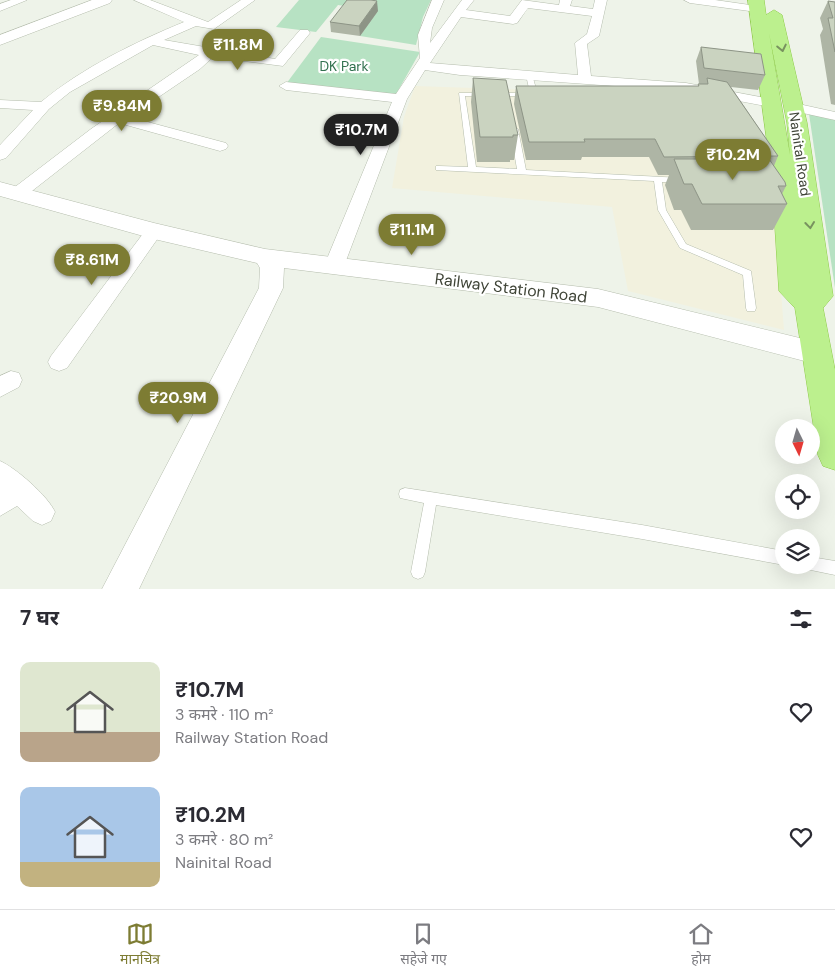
<!DOCTYPE html>
<html lang="hi">
<head>
<meta charset="utf-8">
<style>
  body { margin:0; font-family:"DM Sans","Noto Sans Devanagari",sans-serif; background:#f7f7f7; color:#2b2b33; height:100vh; display:flex; flex-direction:column; font-size:19px; white-space:nowrap }
  * { box-sizing:border-box; margin:0 }
  p { font-size:16px; color:#7c7c81 }
  .icon { flex:none; width:28px; height:28px; fill:none; stroke:currentColor; stroke-width:2; stroke-linecap:round; stroke-linejoin:round }
  .map { position:relative; height:589px; overflow:hidden }
  .side { display:flex; flex-direction:column; background:#fff; flex:1 }
  .side>* { flex:none }
  .needle { width:32px; rotate:175deg }
  .fabs { position:absolute; left:775px; top:419px; display:grid; gap:10px }
  .fabs a { display:grid; place-items:center; width:45px; height:45px; border-radius:50%; background:#fff; box-shadow:0 5px 20px #0002; font-size:25px }
  .price { position:absolute; translate:-50% -42px; padding:0 11px; border-radius:18px; background:#7d7c33; color:#fff; font-size:16px; line-height:32px; filter:drop-shadow(0 1px 2px #0008) }
  .price::after { content:''; position:absolute; left:50%; top:30px; width:15px; height:11px; margin-left:-8px; background:inherit; clip-path:polygon(0 0,100% 0,50% 100%) }
  .price.current { background:#222; color:#fff }
  ul { padding:0; list-style:none }
  li { display:flex; align-items:center; gap:15px; height:125px; padding:0 20px }
  li span { display:grid; place-items:center; flex:none; width:140px; height:100px; border-radius:10px; color:#555 }
  li>.icon { margin-inline-start:auto }
  span .icon { width:60px; height:60px; fill:#fffc; stroke-width:1 }
  li b { font-size:21px }
  h2 { display:flex; justify-content:space-between; align-items:center; height:60px; padding:0 20px; font-size:21px }
  .menu { display:flex; justify-content:space-around; align-items:center; height:70px; border-top:1px solid #e1e1e2; background:#fff; font-size:14px; color:#7c7c81 }
  .menu a { display:grid; justify-items:center; gap:2px }
  .menu .current { color:#7d7c33 }
  .map>svg:first-child { display:block }
  .medical { fill:#f2f1de }
  .green { fill:#b7e2c3 }
  .lines { fill:none; stroke-linecap:round; stroke-linejoin:round }
  .service-casing { stroke:#b5bdad; stroke-width:1 }
  .minor-casing { stroke:#b5bdad; stroke-width:1 }
  .tertiary-casing { stroke:#b5bdad; stroke-width:1 }
  .trunk-casing { stroke:#8fcb4a; stroke-width:1 }
  .service { fill:#fff; fill-rule:evenodd }
  .minor { fill:#fff; fill-rule:evenodd }
  .tertiary { fill:#fff; fill-rule:evenodd }
  .trunk { fill:#bcf08e; fill-rule:evenodd }
  .wall { fill:#aeb5a5 }
  .shaded-wall { fill:#8d9486 }
  .building { fill:#cad3c0; stroke:#8d9486 }
  .oneway { stroke:#78925f }
  .labels { text-anchor:middle; dominant-baseline:central; stroke-width:4.5; stroke-linejoin:round; paint-order:stroke }
  .far-park-label { font-size:14px; fill:#32714f; stroke:#fff }
  .far-street-label { font-size:14px; fill:#404538; stroke:#fff }
  .street-label { font-size:16px; fill:#404538; stroke:#fff }
</style>
</head>
<body>
<div class="map">
<svg width="835" height="589" viewBox="0 0 835 589">
  <rect width="100%" height="100%" fill="#eef3e9"/>
  <!-- medical -->
  <path class="medical" d="M415,86L670,95L772,175L784,330L628,291L612,207L392,188L404,117Z"/>
  <!-- green -->
  <g class="green">
    <path d="M299,0H431L423,17L416,45L360,36L377,11L338,5L316,32L276,27Z"/>
    <path d="M321,37L420,52L395,96L286,84Z"/>
    <path d="M809,114L835,120V288Z"/>
  </g>
  <g class="lines">
    <defs>
      <g id="service">
        <path d="M529,73L532,75L538,95L536,96H465L476,167L517,169L510,129L514,127L518,129L526,170L682,178V182H662L666,210L686,244L751,271L756,308L755,311H747L746,308L743,275L680,248L658,210L654,181L436,170V166H439L468,167L459,93H530L526,75Z"/>
        <path d="M405,488L642,525L784,551V565L642,539L436,505L425,572L423,577L418,579L413,577L411,572L424,503L400,498L399,494L400,490Z"/>
        <path d="M811,557L835,561V575L806,569L804,565H811Z"/>
      </g>
      <g id="minor">
        <path d="M11,0H27L0,11V4Z"/>
        <path d="M134,0H150L208,22L241,0H255L214,29L196,26L164,40L275,59L300,30H308L310,33L283,66L213,57L200,69L129,117L226,143L228,146L226,149L220,151L119,123L23,198H11L8,194L11,190L91,129L199,55L153,45L70,92L49,109L6,158L0,160V145L33,110L0,108V100L41,102C82,68 135,42 184,22Z"/>
        <path d="M432,0H444L432,28L430,43L462,0H474L466,10L510,16L522,0L559,5L560,0H572L570,6L593,9L595,0H607L599,36L587,44L591,76L686,83L771,99L778,103L771,107L686,91L460,75L425,70L407,99L344,266L341,271L334,273L327,271L324,266L392,102L286,90L279,86L286,82L396,94L420,58L418,35ZM528,8L592,16L587,34L575,43L578,75L430,63L461,17L513,24L517,23Z"/>
        <path d="M684,0H715L757,6L763,9L757,12L690,3Z"/>
        <path d="M794,103L835,112V120L789,110L787,107L789,104Z"/>
        <path d="M154,225L160,227L163,231L67,368L59,371L51,368L48,362L51,356L148,227Z"/>
        <path d="M11,371L19,373L22,380L19,387L0,397V376Z"/>
        <path d="M0,461C16,468 48,496 55,512L51,521L42,525L33,521L17,506L0,516Z"/>
      </g>
      <g id="tertiary">
        <path d="M92,0H112L110,3L0,45V35Z"/>
        <path d="M0,182L154,223L265,249L598,289L816,342L826,345L830,353L826,361L816,364L598,307L284,268L283,288L139,589H102L259,288L260,268L257,263L154,239L0,196Z"/>
      </g>
      <path id="trunk" d="M748,0H764L766,15L774,10L782,15L807,123L833,296L823,308L835,370V470L823,466L818,455L795,308L779,291L772,180ZM769,33L787,123L790,155Z"/>
    </defs>
    <!-- service casing -->
    <use href="#service" class="service-casing"/>
    <!-- minor casing -->
    <use href="#minor" class="minor-casing"/>
    <!-- tertiary casing -->
    <use href="#tertiary" class="tertiary-casing"/>
    <!-- trunk casing -->
    <use href="#trunk" class="trunk-casing"/>
    <!-- service -->
    <use href="#service" class="service"/>
    <!-- minor -->
    <use href="#minor" class="minor"/>
    <!-- tertiary -->
    <use href="#tertiary" class="tertiary"/>
    <!-- trunk -->
    <use href="#trunk" class="trunk"/>
  </g>
  <!-- wall -->
  <g class="wall">
    <path d="M828,1L835,2V105L831,104L820,35L823,29L820,18Z"/>
    <path d="M378,11L360,36L331,32L330,22Z"/>
    <path d="M701,47L765,75L758,90L731,87L778,156L774,166L786,186L782,194L787,204L773,230H691L681,210H674L665,185L669,175H658L649,157H582L581,160H526L514,104L516,86H698V84H703H699L696,61Z"/>
    <path d="M473,78L518,135L514,160H510V162H477L471,102Z"/>
  </g>
  <!-- shaded-wall -->
  <path class="shaded-wall" d="M377,1L378,11L360,36L359,26Z"/>
  <!-- building -->
  <g class="building">
    <path d="M347,0H371L377,1L359,26L330,22Z"/>
    <path d="M828,1L835,2V52L828,18H833Z"/>
    <path d="M701,47L761,54L765,75L704,68Z"/>
    <path d="M473,78L506,80L518,135H513V137H480Z"/>
    <path d="M707,78L727,82L778,156L664,157L655,139H584L585,142H529L516,86H699L698,84H708Z"/>
    <path d="M674,159H769L785,182L786,186H778L787,204H702L692,184H684Z"/>
  </g>
  <!-- one-way arrows -->
  <defs><path id="oneway-chevron" d="M-2-3.5L2.5 0L-2 3.5" fill="none" stroke-width="1.6" stroke-linecap="round" stroke-linejoin="round" transform="scale(1.25)"/></defs>
  <g class="oneway">
    <use href="#oneway-chevron" transform="translate(782 48) rotate(78)"/>
    <use href="#oneway-chevron" transform="translate(810 225) rotate(83)"/>
  </g>
  <g class="labels">
    <!-- far-park labels -->
    <g class="far-park-label">
      <text x="344" y="66">DK Park</text>
    </g>
    <!-- far-street labels -->
    <g class="far-street-label">
      <text transform="translate(800 154) rotate(82)">Nainital Road</text>
    </g>
    <!-- street labels -->
    <g class="street-label">
      <text transform="translate(511 288) rotate(7)">Railway Station Road</text>
    </g>
  </g>
</svg>
<div class="fabs">
<a><svg class="needle" viewBox="-14 -14 28 28"><path d="M0-13l5 13h-10z" fill="#e53935"/><path d="M0 13l5-13h-10z" fill="#7c7c81"/></svg></a>
<a><svg class="icon" aria-label="locate" viewBox="0 0 24 24"><circle cx="12" cy="12" r="6"/><path d="M12 2v4M12 18v4M2 12h4M18 12h4"/></svg></a>
<a><svg class="icon" aria-label="layers" viewBox="0 0 24 24"><path d="M12 4l9 5-9 5-9-5zM3 14l9 5 9-5"/></svg></a>
</div>
<b class="price" style="left:238px;top:71px">₹11.8M</b>
<b class="price" style="left:122px;top:132px">₹9.84M</b>
<b class="price current" style="left:361px;top:156px">₹10.7M</b>
<b class="price" style="left:733px;top:181px">₹10.2M</b>
<b class="price" style="left:412px;top:256px">₹11.1M</b>
<b class="price" style="left:92px;top:286px">₹8.61M</b>
<b class="price" style="left:178px;top:424px">₹20.9M</b>
</div>
<section class="side">
<h2>7 घर<svg class="icon" aria-label="filters" viewBox="0 0 24 24"><path d="M4 7h16M4 17h16"/><circle cx="9" cy="7" r="2"/><circle cx="15" cy="17" r="2"/></svg></h2>
<ul>
<li><span style="background:linear-gradient(#dfe7d0 70%,#b9a48a 0)"><svg class="icon" aria-label="home" viewBox="0 0 24 24"><path d="M3 11l9-7 9 7M6 9v11h12V9"/></svg></span><div><b>₹10.7M</b><p>3 कमरे · 110 m²</p><p>Railway Station Road</p></div><svg class="icon" aria-label="heart" viewBox="0 0 24 24"><path d="M12 20l-8-8c-3-5 5-10 8-4 3-6 11-1 8 4z"/></svg></li>
<li><span style="background:linear-gradient(#a9c7e8 75%,#c2b280 0)"><svg class="icon" aria-label="home" viewBox="0 0 24 24"><path d="M3 11l9-7 9 7M6 9v11h12V9"/></svg></span><div><b>₹10.2M</b><p>3 कमरे · 80 m²</p><p>Nainital Road</p></div><svg class="icon" aria-label="heart" viewBox="0 0 24 24"><path d="M12 20l-8-8c-3-5 5-10 8-4 3-6 11-1 8 4z"/></svg></li>
</ul>
</section>
<nav class="menu">
<a class="current"><svg class="icon" aria-label="map" viewBox="0 0 24 24"><path d="M3 6l6-2 6 2 6-2v14l-6 2-6-2-6 2zM9 4v14M15 6v14"/></svg>मानचित्र</a>
<a><svg class="icon" aria-label="saved" viewBox="0 0 24 24"><path d="M7 4h10v16l-5-4-5 4z"/></svg>सहेजे गए</a>
<a><svg class="icon" aria-label="home" viewBox="0 0 24 24"><path d="M3 11l9-7 9 7M6 9v11h12V9"/></svg>होम</a>
</nav>
</body>
</html>
